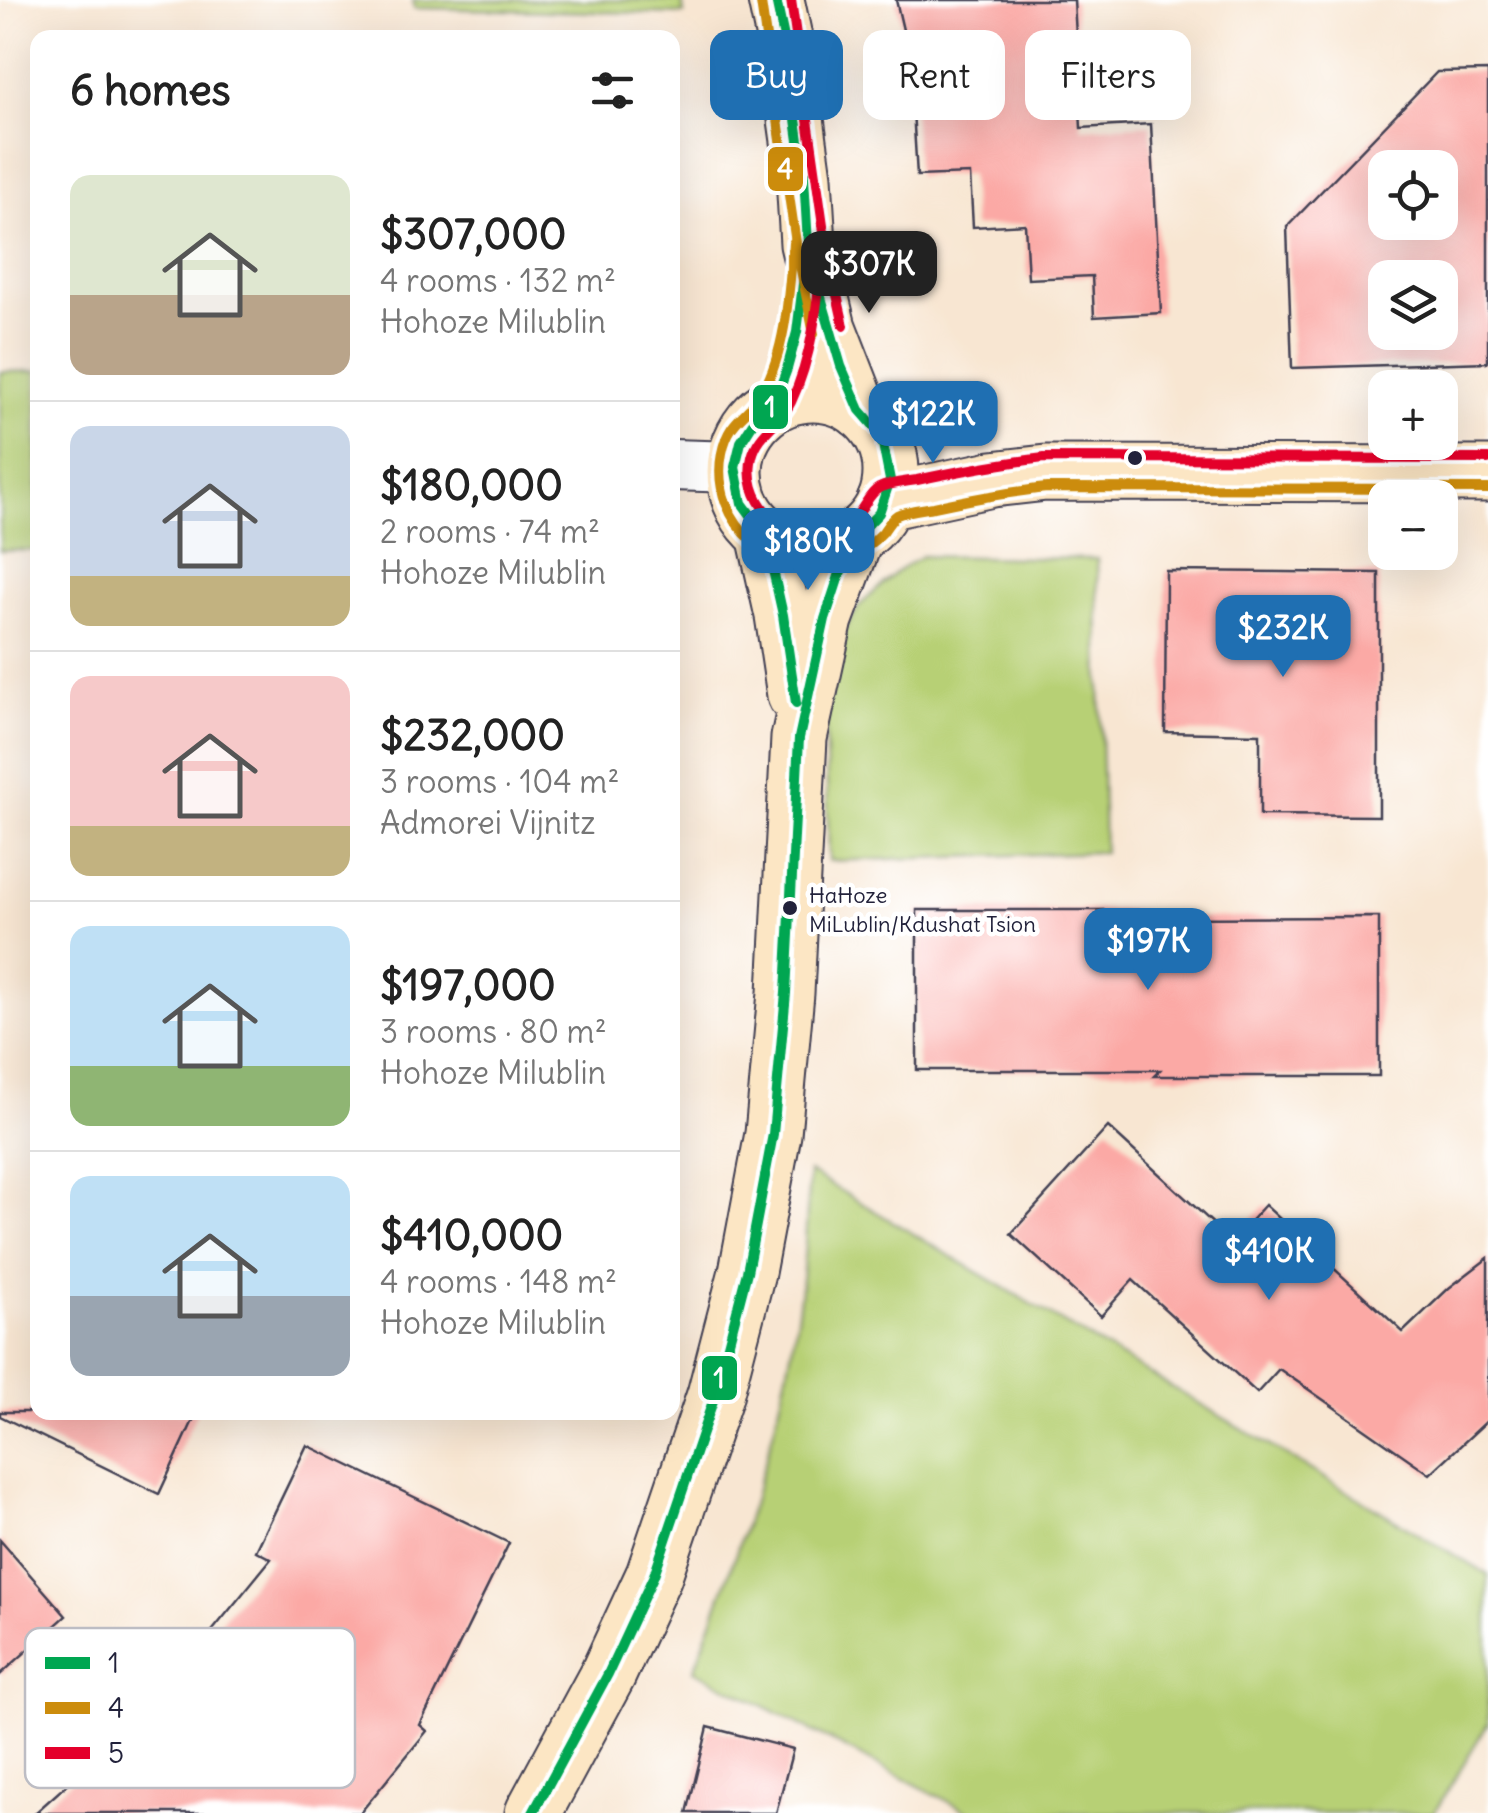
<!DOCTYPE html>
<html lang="en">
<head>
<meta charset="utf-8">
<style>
  body { margin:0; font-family:Delius,sans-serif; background:#f6f6f6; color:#222; height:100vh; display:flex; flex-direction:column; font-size:38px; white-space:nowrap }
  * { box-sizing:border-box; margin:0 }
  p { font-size:32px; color:#767676 }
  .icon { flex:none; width:55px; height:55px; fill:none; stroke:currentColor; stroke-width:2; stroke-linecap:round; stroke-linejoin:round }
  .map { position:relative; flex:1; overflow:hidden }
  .panel { position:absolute; left:30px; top:30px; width:650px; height:1390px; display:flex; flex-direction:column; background:#fff; border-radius:20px; box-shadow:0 10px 40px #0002 }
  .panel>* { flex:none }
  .banner { position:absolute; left:710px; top:30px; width:628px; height:90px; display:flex; gap:20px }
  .fabs { position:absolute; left:1368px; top:150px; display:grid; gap:20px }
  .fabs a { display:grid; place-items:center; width:90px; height:90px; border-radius:20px; background:#fff; box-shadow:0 10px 40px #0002; font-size:50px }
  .price { position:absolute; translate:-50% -85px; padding:0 22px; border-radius:20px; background:#1f6fb2; color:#fff; font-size:32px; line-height:65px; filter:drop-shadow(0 2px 5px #0008) }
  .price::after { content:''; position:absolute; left:50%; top:60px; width:30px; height:22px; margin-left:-15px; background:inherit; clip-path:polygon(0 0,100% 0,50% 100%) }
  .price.active { background:#222; color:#fff }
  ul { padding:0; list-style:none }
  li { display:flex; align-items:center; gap:30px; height:250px; padding:0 40px }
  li+li { border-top:2px solid #e0e0e0 }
  li span { display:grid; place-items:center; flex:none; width:280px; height:200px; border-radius:20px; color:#555 }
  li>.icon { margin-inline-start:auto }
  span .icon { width:120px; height:120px; fill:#fffc; stroke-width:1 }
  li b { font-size:42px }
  h2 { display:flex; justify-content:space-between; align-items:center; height:120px; padding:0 40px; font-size:42px }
  .chip { padding:0 35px; border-radius:20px; background:#fff; box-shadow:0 10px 40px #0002; font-size:35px; line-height:90px }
  .chip.active { background:#1f6fb2; color:#fff }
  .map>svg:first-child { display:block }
  .green { fill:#b7d074; stroke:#6c7958; stroke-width:2.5 }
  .building { fill:#fba9a5; fill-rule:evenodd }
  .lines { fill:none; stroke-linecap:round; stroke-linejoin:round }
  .street-casing { stroke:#423f52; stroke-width:54 }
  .secondary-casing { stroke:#423f52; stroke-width:59 }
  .street { stroke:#fff; stroke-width:50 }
  .secondary { stroke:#fce6c4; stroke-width:55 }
  .bus-1-casing { stroke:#fff; stroke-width:18 }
  .bus-2-casing { stroke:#fff; stroke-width:18 }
  .bus-3-casing { stroke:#fff; stroke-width:18 }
  .bus-1 { stroke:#00a651; stroke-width:10 }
  .bus-2 { stroke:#cc8c0c; stroke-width:10 }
  .bus-3 { stroke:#e4002b; stroke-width:10 }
  .bus-dot { fill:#22223b; stroke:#fff; stroke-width:4 }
  .labels { text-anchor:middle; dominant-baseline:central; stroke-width:9; stroke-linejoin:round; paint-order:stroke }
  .bus-label { font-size:22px; fill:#22223b; stroke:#fff; text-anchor:start }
  .key { fill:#fff; stroke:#bdbdc4; stroke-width:2.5 }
  .key-label { font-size:28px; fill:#22223b }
  .line-badge { stroke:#fff; stroke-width:4 }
  .badge-label { font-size:28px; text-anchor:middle; font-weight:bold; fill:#fff }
</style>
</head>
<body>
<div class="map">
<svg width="1488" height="1813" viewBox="0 0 1488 1813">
  <rect width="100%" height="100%" fill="#fff"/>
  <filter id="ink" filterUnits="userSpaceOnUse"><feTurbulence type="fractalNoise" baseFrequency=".01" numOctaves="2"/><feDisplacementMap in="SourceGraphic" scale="20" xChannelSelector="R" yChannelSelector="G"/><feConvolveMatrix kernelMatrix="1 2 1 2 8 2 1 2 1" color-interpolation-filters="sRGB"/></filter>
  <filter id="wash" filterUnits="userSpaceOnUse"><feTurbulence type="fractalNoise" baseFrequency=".0048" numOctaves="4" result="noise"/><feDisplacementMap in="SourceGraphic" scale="40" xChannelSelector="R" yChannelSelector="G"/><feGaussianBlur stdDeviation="2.25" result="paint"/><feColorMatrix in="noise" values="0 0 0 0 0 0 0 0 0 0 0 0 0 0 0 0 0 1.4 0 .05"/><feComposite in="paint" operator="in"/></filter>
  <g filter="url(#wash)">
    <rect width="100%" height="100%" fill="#f8e6d2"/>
    <!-- green -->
    <g class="green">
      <path d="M413,0H682L684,14L414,8Z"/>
      <path d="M37,371V550L0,551V372Z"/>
      <path d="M922,556L1097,559L1104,852L829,861L824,679L843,631L861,604L895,573Z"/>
      <path d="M809,1172L1488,1575V1723L1434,1813H971L694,1670C741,1543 788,1414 802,1279C806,1244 807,1208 809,1172Z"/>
    </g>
    <g id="blocks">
      <!-- building -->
      <g class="building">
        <path d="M896,0H1074L1081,128L1151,124L1161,313L1094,317L1092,276L1028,279L1025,224L973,227L970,174L917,176L910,60Z"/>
        <path d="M1488,71V362L1292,368L1287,227L1437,72ZM1385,168H1440V222H1385ZM1385,278H1440V332H1385Z"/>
        <path d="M1166,571L1379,573V816L1260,815V734L1165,732Z"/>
        <path d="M917,910H1142V918L1379,917V1076H1154L1160,1070H917Z"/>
        <path d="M1108,1127L1232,1241L1265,1205L1403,1332L1449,1288L1488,1258V1420L1430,1474L1279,1369L1257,1393L1133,1280L1101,1316L1011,1234Z"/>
        <path d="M0,1412H197L159,1494L0,1416Z"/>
        <path d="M307,1445L509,1543L420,1725L427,1731L360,1813H35L180,1684L173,1679L271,1559L256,1551Z"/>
        <path d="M0,1540L66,1616L0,1675Z"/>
        <path d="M708,1727L793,1749L776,1813H687Z"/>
      </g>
    </g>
  </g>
  <g filter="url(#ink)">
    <use href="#blocks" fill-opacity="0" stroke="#423f52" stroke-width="2.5"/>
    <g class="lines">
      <defs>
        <path id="street" d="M672,465L735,467"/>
        <g id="secondary">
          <path d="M776,0L786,47L804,177L808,244L828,328L860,410"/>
          <circle cx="813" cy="472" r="78"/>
          <path d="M885,502L992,479L1046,473L1488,474"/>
          <path d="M765,534L783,615L795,695"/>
          <path d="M533,1813L608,1674L654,1575L715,1395L747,1272L773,1134L786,993L799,738L825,619L855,538"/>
        </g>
      </defs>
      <!-- street casing -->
      <use href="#street" class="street-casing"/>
      <!-- secondary casing -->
      <use href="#secondary" class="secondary-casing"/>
      <!-- street -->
      <use href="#street" class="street"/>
      <!-- secondary -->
      <use href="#secondary" class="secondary"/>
      <defs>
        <g id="bus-1">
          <path d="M796,703L783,615L765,534L742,503L735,467L741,442L755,420L774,404L787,369L797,332L808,244"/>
          <path d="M533,1813L608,1674L654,1575L715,1395L747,1272L773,1134L786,993L799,738L825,619L839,576L855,538L879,513L890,480L881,434L860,410L841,366L818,287L808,244L804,177L786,47L776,0"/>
        </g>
        <g id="bus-2">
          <path d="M761,3L797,250L814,334"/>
          <path d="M793,243C789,290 787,348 763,391C750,416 729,417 722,453C708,524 779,584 846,558C860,552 873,543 883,532C887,526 892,518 897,515C907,510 923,509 934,507C972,499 1009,492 1047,488L1488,489"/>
        </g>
        <g id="bus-3">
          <path d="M791,0L826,246L844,326"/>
          <path d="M823,245C818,297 814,354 791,402C781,423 758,432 752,457C747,477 754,498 767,513C790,540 830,541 855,517C864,509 869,493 879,488C890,483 905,482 917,480C959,471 1001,463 1044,458L1488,459"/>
        </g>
      </defs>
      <!-- bus-1 casing -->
      <use href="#bus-1" class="bus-1-casing"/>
      <!-- bus-2 casing -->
      <use href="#bus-2" class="bus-2-casing"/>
      <!-- bus-3 casing -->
      <use href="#bus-3" class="bus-3-casing"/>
      <!-- bus-1 -->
      <use href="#bus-1" class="bus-1"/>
      <!-- bus-2 -->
      <use href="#bus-2" class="bus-2"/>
      <!-- bus-3 -->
      <use href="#bus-3" class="bus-3"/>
    </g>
  </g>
  <!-- markers -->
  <g class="bus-dot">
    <circle cx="1135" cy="458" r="9"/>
    <circle cx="790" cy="908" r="9"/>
  </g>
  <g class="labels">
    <!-- bus labels -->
    <g class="bus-label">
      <text x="809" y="895">HaHoze<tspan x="809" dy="29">MiLublin/Kdushat Tsion</tspan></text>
    </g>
  </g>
  <!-- legend -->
  <rect x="25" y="1628" width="330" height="160" rx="15" class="key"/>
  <rect x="45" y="1657" width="45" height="12" fill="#00a651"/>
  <rect x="45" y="1702" width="45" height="12" fill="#cc8c0c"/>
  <rect x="45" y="1747" width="45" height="12" fill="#e4002b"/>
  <g class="key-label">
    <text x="108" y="1673">1</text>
    <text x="108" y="1718">4</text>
    <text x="108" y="1763">5</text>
  </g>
  <g class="line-badge">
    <rect x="766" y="145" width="39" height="48" rx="10" fill="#cc8c0c"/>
    <rect x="751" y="383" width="39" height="48" rx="10" fill="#00a651"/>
    <rect x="700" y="1354" width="39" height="48" rx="10" fill="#00a651"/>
  </g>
  <g class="badge-label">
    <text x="785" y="179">4</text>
    <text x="770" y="417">1</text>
    <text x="719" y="1388">1</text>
  </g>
</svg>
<div class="fabs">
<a><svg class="icon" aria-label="locate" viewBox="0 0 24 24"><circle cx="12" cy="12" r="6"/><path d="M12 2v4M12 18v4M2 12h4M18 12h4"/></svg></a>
<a><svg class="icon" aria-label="layers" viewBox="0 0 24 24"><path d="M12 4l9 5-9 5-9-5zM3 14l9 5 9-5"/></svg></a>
<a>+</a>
<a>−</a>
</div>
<b class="price active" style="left:869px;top:316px">$307K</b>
<b class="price" style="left:933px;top:466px">$122K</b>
<b class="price" style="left:808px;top:593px">$180K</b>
<b class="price" style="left:1283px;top:680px">$232K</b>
<b class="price" style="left:1148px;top:993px">$197K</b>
<b class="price" style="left:1269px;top:1303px">$410K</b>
<div class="banner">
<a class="chip active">Buy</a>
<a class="chip">Rent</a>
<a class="chip">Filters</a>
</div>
<section class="panel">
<h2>6 homes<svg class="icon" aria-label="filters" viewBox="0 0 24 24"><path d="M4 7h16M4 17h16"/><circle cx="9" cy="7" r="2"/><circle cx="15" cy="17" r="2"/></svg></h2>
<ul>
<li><span style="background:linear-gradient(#dfe7d0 60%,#b9a48a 0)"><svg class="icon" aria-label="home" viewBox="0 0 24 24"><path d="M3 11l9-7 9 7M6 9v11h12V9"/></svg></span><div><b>$307,000</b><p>4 rooms · 132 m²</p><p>Hohoze Milublin</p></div></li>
<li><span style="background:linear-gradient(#c9d6e8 75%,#c2b280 0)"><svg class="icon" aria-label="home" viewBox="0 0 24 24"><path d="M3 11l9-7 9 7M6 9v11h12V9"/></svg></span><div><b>$180,000</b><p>2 rooms · 74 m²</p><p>Hohoze Milublin</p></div></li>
<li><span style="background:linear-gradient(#f6c9c9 75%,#c2b280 0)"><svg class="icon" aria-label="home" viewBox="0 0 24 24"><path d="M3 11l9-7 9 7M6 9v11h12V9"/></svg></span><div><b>$232,000</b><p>3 rooms · 104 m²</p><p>Admorei Vijnitz</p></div></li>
<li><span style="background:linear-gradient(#bfe0f5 70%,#8fb573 0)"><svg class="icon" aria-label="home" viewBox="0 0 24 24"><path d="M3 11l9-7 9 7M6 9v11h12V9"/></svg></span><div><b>$197,000</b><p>3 rooms · 80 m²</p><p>Hohoze Milublin</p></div></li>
<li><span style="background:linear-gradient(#bfe0f5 60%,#9aa5b1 0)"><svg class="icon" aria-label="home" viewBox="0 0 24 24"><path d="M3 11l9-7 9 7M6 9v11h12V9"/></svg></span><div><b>$410,000</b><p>4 rooms · 148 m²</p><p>Hohoze Milublin</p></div></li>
</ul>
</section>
</div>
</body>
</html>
